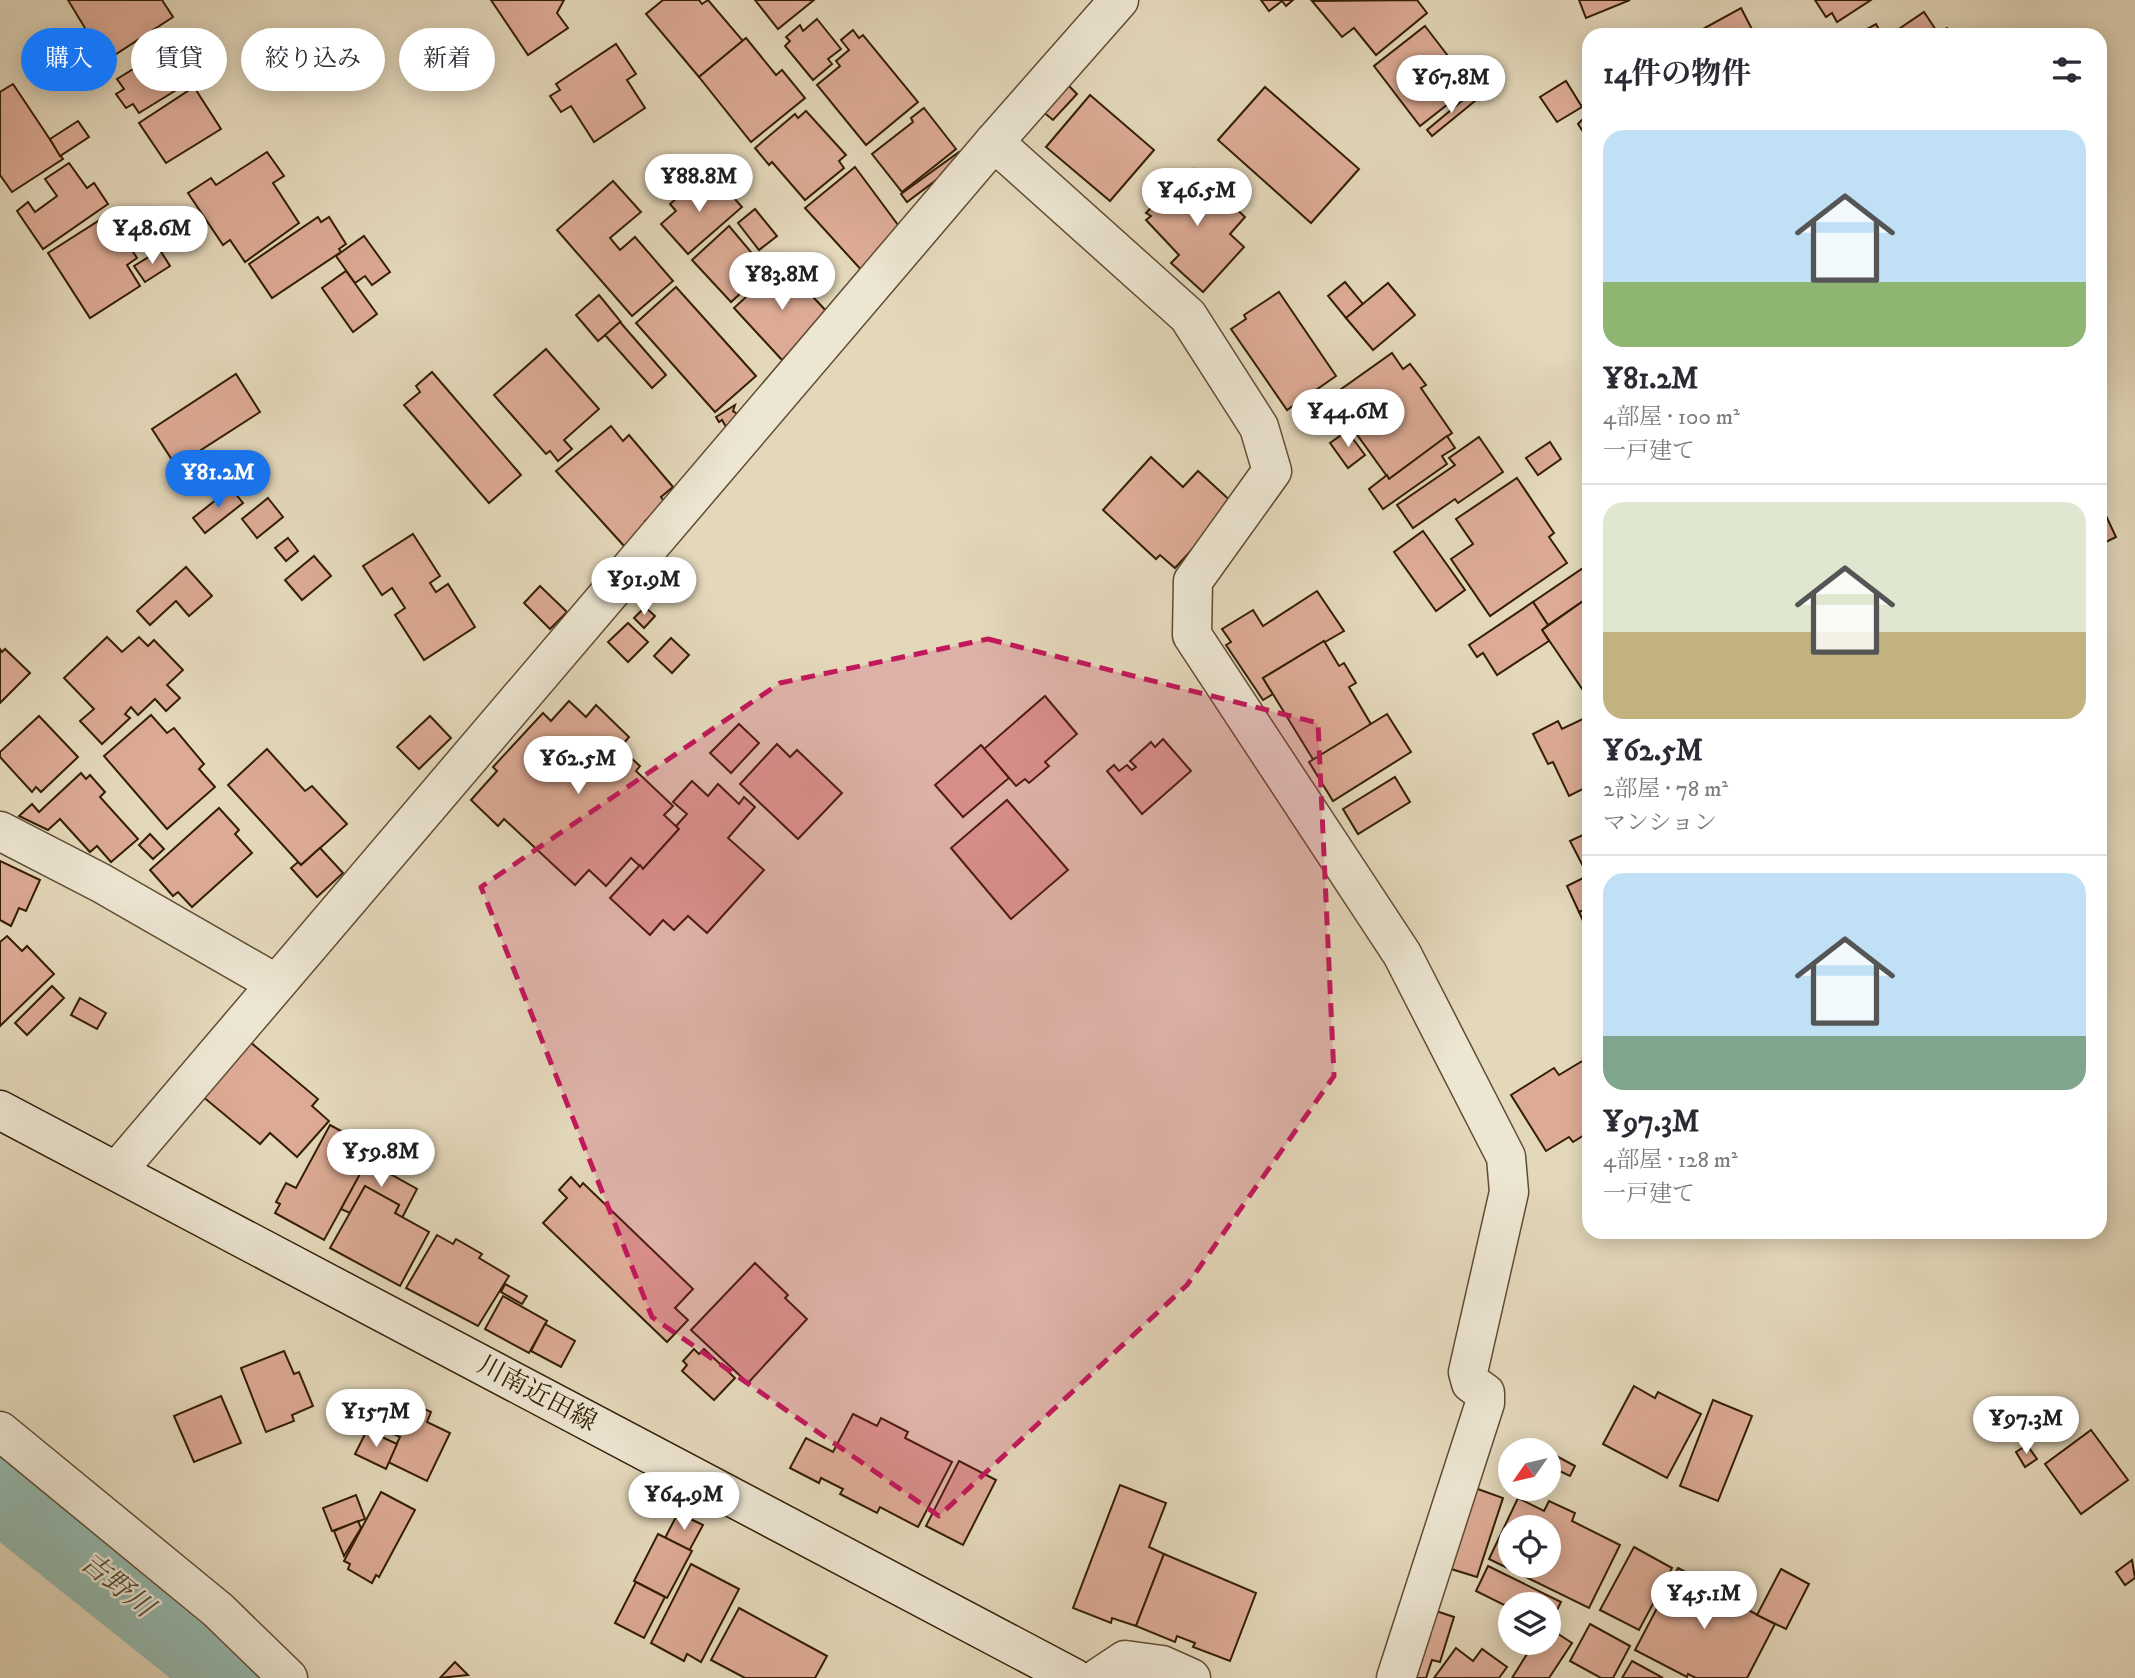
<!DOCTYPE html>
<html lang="ja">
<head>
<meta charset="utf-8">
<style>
  body { margin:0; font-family:"IM FELL DW Pica","Noto Serif JP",serif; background:#f2f2f3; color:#2b2b33; height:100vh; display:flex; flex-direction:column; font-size:26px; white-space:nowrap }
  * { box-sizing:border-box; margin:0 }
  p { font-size:23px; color:#7c7c81 }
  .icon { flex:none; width:38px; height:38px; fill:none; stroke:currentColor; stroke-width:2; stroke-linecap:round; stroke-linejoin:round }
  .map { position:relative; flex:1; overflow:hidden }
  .drawer { position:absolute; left:1582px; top:28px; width:525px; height:1211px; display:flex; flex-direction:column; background:#fff; border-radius:21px; box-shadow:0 4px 18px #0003 }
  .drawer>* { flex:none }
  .hud { position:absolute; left:21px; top:28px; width:665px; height:63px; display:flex; gap:14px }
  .needle { width:46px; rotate:236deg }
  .fabs { position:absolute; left:1498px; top:1438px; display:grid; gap:14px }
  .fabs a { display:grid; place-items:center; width:63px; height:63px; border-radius:50%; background:#fff; box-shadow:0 4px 18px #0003; font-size:35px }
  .price { position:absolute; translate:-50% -60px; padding:0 16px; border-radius:24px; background:#fff; color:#222; font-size:23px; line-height:46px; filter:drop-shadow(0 2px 4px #0008) }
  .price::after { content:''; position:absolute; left:50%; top:42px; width:21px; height:16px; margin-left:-10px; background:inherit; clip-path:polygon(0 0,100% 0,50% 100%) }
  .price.selected { background:#1a73e8; color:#fff }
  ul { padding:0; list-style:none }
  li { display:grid; align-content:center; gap:14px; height:371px; padding:0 21px }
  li+li { border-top:2px solid #e1e1e2 }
  li span { display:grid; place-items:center; height:217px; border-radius:21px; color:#555 }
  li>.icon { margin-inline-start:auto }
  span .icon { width:126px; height:126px; fill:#fffc; stroke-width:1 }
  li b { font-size:30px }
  h2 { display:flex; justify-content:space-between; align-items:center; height:84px; padding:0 21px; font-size:30px }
  .tag { padding:0 24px; border-radius:32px; background:#fff; box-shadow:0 4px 18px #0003; font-size:24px; line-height:63px }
  .tag.selected { background:#1a73e8; color:#fff }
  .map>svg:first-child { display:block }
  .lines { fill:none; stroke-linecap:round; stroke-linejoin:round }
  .river { stroke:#95bab0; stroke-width:80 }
  .building { fill:#ddab95; stroke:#341e03; stroke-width:2; fill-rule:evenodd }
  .minor-casing { stroke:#604c31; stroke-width:41 }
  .secondary-casing { stroke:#341e03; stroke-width:41 }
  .minor { stroke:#ede6d3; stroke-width:38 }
  .secondary { stroke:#ede6d3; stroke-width:38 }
  .marked { fill:#c2185b; fill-opacity:0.2; stroke:#c2185b; stroke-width:5; stroke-dasharray:14 9; stroke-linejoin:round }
  .labels { text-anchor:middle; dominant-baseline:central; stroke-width:5; stroke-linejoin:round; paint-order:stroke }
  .street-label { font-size:26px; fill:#341e03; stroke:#ede6d3 }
  .water-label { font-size:28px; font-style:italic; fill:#514d37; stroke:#ede6d3 }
</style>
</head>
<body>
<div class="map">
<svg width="2135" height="1678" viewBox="0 0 2135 1678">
  <rect width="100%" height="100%" fill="#e4d8bb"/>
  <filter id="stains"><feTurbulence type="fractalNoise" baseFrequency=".00286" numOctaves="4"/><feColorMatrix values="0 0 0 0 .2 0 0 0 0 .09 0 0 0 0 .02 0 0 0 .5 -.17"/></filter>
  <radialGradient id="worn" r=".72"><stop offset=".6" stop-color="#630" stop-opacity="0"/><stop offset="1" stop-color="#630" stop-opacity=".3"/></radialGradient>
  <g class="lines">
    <!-- river -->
    <path class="river" d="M0,1491L234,1678"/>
  </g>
  <!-- building -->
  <g class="building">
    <path d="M68,0H162L173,17L110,58L96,35L91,38Z"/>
    <path d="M491,0H564L557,13L568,28L528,55Z"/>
    <path d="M663,0H699L702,4L708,0L743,41L699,77L646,14Z"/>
    <path d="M755,0H814L778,29Z"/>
    <path d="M1261,0H1293L1286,6L1282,1L1269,11Z"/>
    <path d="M1417,0L1427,13L1376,55L1354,28L1342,37L1312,1Z"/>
    <path d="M1579,0H1630L1586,18Z"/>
    <path d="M1815,0H1871L1837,22L1832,13L1826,17Z"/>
    <path d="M1741,8L1755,35H1692Z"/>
    <path d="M1924,12L1938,33L1947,28L1951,35H1890Z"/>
    <path d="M817,19L841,49L828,59L832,64L813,80L785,46L790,41L786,37L800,25L803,31Z"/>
    <path d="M1876,24L1882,35H1856Z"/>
    <path d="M1425,26L1458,69L1449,76L1462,93L1420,126L1374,66Z"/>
    <path d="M853,30L859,38L863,35L918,102L866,145L817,85L840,66L836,61L849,50L841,40Z"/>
    <path d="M746,38L776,75L782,70L805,98L751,142L699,77Z"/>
    <path d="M616,44L636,74L627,80L645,108L594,142L571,106L561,112L550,96L560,90L556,84Z"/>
    <path d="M156,55L178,89L139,113L133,104L126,108L116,94L124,89L117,79Z"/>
    <path d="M1566,81L1582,107L1557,122L1540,97Z"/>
    <path d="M13,84L63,159L12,192L0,175V92Z"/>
    <path d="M1067,84L1077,94L1053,120L1042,111Z"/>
    <path d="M194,87L221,129L166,163L139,123Z"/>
    <path d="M1265,87L1359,169L1311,223L1218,140Z"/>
    <path d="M1090,95L1154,150L1110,201L1046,147Z"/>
    <path d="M1469,95L1475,101L1432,136L1427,130Z"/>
    <path d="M924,108L956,149L902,192L872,154L913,122L911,118Z"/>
    <path d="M806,111L846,155L839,161L844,168L805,200L772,162L769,165L755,148L795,114L798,118Z"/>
    <path d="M1589,113V141L1578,124Z"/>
    <path d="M78,121L89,137L60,156L50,139Z"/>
    <path d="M267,152L284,176L273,183L299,223L245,262L230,240L223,245L188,193L211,178L216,185Z"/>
    <path d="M959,152L964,159L907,202L901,194Z"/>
    <path d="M69,163L87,188L94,183L108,204L43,249L17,211L28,202L35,212L57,196L45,179Z"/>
    <path d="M855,167L901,229L864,273L805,208Z"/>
    <path d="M1193,169L1245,217L1230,234L1244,247L1203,292L1171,263L1179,255L1146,220L1151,216L1146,213L1185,170L1189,175Z"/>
    <path d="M701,177L717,194L724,187L742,207L688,254L661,224L676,211L670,204Z"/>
    <path d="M613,181L641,212L610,238L620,250L635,237L673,281L632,316L557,230Z"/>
    <path d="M755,209L777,236L759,250L738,223Z"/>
    <path d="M114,211L127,232L122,235L137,258L127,265L140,286L90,318L48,253Z"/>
    <path d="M318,217L321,222L329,217L346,244L339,249L341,252L272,298L249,264Z"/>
    <path d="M729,226L766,270L731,302L692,260Z"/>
    <path d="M364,236L390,272L372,285L365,276L355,283L336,256Z"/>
    <path d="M160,250L170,266L145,282L134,266Z"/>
    <path d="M782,264L830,315L782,360L734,308Z"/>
    <path d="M346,271L377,314L353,332L322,288Z"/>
    <path d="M1345,282L1363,304L1346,318L1328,296Z"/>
    <path d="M1388,283L1415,315L1373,350L1346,318Z"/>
    <path d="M676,287L756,376L715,412L636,323Z"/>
    <path d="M1279,292L1336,376L1287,410L1231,329L1246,319L1244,315Z"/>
    <path d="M599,295L621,322L598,341L576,315Z"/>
    <path d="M620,322L666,375L652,388L605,335Z"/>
    <path d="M546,349L599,409L564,440L572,449L558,461L550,451L546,454L494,395Z"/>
    <path d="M1392,353L1403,369L1410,364L1426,385L1421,388L1452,433L1389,479L1330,397Z"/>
    <path d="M432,372L521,475L489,503L404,405L420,392L416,386Z"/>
    <path d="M236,374L260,412L176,466L152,429Z"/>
    <path d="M735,405L733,411L743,418L729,432L722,420L719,422L716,417Z"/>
    <path d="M611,426L623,441L629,435L673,487L661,497L666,504L645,521L650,526L625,547L556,471Z"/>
    <path d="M1347,431L1365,455L1348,468L1330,443Z"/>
    <path d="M1447,436L1455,448L1442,456L1447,464L1383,509L1369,489L1387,475L1389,479Z"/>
    <path d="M1479,437L1503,472L1458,503L1455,499L1413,528L1397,505L1455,465L1449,458Z"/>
    <path d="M1550,442L1561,459L1538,475L1526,458Z"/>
    <path d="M1151,457L1183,487L1198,471L1234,504L1175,568L1160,555L1156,559L1103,510Z"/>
    <path d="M1517,478L1554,533L1549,537L1567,563L1490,616L1451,559L1473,544L1456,519Z"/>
    <path d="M231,488L243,503L205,533L193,518Z"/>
    <path d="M268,498L283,517L257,538L242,519Z"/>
    <path d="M2100,503L2116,537L2100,545Z"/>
    <path d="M1423,531L1465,590L1436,611L1394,552Z"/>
    <path d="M413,534L440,576L430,583L436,592L448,584L475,627L424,660L395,615L405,608L392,588L382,595L363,566Z"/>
    <path d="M288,538L298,551L286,561L275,548Z"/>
    <path d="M314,556L331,576L302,600L285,580Z"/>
    <path d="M1589,564V597L1548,625L1533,602Z"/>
    <path d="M186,567L212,596L189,616L176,601L150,625L137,611Z"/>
    <path d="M540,586L567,612L550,629L524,603Z"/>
    <path d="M1317,591L1344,631L1263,678L1273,694L1263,700L1226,645L1231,642L1222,629L1253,610L1263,626Z"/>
    <path d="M1589,597V699L1542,630Z"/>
    <path d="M1533,602L1548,625L1542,630L1549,641L1497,675L1483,653L1477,657L1469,645Z"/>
    <path d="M645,607L655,616L644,628L634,618Z"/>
    <path d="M628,623L648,642L628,662L608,642Z"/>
    <path d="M107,637L122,652L139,637L148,646L154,640L183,670L167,685L180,698L166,711L155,699L138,715L131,707L125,714L130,718L102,744L80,721L94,709L64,678Z"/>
    <path d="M671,638L689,655L672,673L654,656Z"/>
    <path d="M1324,641L1339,666L1344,663L1356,683L1349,687L1372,726L1314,761L1263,678Z"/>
    <path d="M0,649L2,652L5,649L30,673L0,703Z"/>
    <path d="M1045,696L1077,734L1045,762L1049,766L1029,783L1025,779L1016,786L984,749Z"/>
    <path d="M569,701L586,717L596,705L629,737L620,748L640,766L636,771L673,806L664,815L679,829L643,869L631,858L606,886L589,870L575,885L504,819L498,826L471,800L497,771L493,767L543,713L551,721Z"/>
    <path d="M1387,714L1411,752L1333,801L1309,762Z"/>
    <path d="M151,715L167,733L174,728L204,764L199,769L215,787L167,829L104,756Z"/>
    <path d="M39,716L78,757L41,792L36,787L32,792L0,757V752Z"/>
    <path d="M430,716L451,738L419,769L397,747Z"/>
    <path d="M1589,716V786L1569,796L1553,762L1548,764L1533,734L1558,721L1562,729Z"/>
    <path d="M739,724L759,743L731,773L710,753Z"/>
    <path d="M1163,739L1191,771L1142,814L1107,771L1114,765L1119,771L1127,765L1132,770L1136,767L1130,761L1151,742L1155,747Z"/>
    <path d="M777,744L790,757L797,750L842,793L798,839L740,784Z"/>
    <path d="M981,745L1009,778L963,817L935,785Z"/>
    <path d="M267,749L305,791L312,786L347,824L301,865L228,785Z"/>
    <path d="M81,773L86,779L90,775L105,792L100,797L138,839L111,862L97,846L90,852L60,819L48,830L19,816L32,804L39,812Z"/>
    <path d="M1395,777L1410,802L1358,834L1343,809Z"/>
    <path d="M692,781L708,796L718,784L739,804L744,797L755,807L728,838L764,870L707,933L688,916L674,930L663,920L650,935L610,898L640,865L643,869L679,829L676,826L687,814L673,802Z"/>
    <path d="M1007,800L1068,870L1011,919L951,848Z"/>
    <path d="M219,808L239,830L235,834L252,853L192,907L178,892L173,896L150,870Z"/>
    <path d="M1589,832V868L1585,870L1570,841Z"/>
    <path d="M150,834L164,849L153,859L139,845Z"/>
    <path d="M320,848L343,873L317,897L291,868L298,862L301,865Z"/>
    <path d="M0,861L40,880L26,911L19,908L11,926L0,920Z"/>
    <path d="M1589,875V908L1579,912L1567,886Z"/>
    <path d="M1589,908V934L1579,912Z"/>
    <path d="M7,936L22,951L27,946L54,974L0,1026V942Z"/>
    <path d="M52,986L64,998L27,1035L15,1023Z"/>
    <path d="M80,998L106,1013L97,1029L71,1015Z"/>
    <path d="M249,1041L318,1099L312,1106L329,1121L297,1157L270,1133L260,1144L202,1096Z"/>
    <path d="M1589,1057V1132L1573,1142L1569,1137L1546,1151L1511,1095L1554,1068L1559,1075Z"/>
    <path d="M330,1125L374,1149L324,1240L275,1213L280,1204L276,1202L286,1183L296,1188Z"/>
    <path d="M367,1161L417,1189L402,1218L395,1213L399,1205L365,1186L350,1213L341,1209Z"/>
    <path d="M571,1177L580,1187L583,1183L693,1289L675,1308L688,1320L667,1342L543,1223L567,1198L559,1190Z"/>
    <path d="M365,1186L399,1205L395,1213L429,1232L400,1286L330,1248Z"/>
    <path d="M437,1235L453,1244L456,1239L482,1254L479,1258L509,1276L478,1326L406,1288Z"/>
    <path d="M755,1263L788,1295L785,1298L807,1319L748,1383L691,1330Z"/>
    <path d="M505,1284L527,1296L522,1304L501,1292Z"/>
    <path d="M503,1296L547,1321L529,1353L485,1329Z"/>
    <path d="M545,1324L575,1341L561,1367L531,1351Z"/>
    <path d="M694,1349L699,1354L704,1349L735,1378L714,1400L682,1371L687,1365L683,1361Z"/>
    <path d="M284,1351L294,1374L299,1372L313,1406L292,1415L294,1421L266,1432L241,1368Z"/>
    <path d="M1634,1386L1655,1398L1658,1392L1701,1414L1667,1478L1603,1444Z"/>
    <path d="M221,1396L241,1443L194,1462L174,1416Z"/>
    <path d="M405,1400L431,1412L427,1422L450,1433L427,1481L388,1462L400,1437L389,1432Z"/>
    <path d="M1713,1400L1752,1416L1718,1501L1680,1486Z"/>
    <path d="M853,1414L877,1426L881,1418L908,1432L905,1438L952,1462L918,1527L880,1507L877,1513L840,1494L843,1489L821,1478L819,1483L790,1468L806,1438L833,1452Z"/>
    <path d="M367,1430L397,1444L386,1469L355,1454Z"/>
    <path d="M2091,1430L2128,1480L2081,1514L2045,1464Z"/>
    <path d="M2027,1445L2037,1459L2025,1467L2016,1452Z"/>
    <path d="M1549,1452L1575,1466L1570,1476L1549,1466Z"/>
    <path d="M959,1461L996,1480L963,1545L926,1526Z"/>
    <path d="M1120,1485L1166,1503L1149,1547L1164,1554L1136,1626L1112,1618L1111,1623L1073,1608Z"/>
    <path d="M1475,1488L1503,1498L1477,1577L1448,1568Z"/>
    <path d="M381,1492L415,1510L379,1577L376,1575L372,1583L348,1569L350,1564L344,1561Z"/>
    <path d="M356,1495L365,1519L332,1531L323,1508Z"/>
    <path d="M1518,1498L1544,1511L1549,1501L1575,1513L1572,1521L1620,1545L1589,1608L1489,1559ZM1510,1528H1549V1566H1510Z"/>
    <path d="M678,1513L703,1525L689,1551L665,1538Z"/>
    <path d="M358,1521L361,1528L344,1556L334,1531Z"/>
    <path d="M658,1534L692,1551L667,1598L634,1581Z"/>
    <path d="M1634,1547L1672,1568L1639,1630L1600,1610Z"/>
    <path d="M1164,1554L1256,1593L1230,1661L1193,1647L1195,1643L1177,1636L1175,1642L1136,1626Z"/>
    <path d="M2132,1560L2135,1578L2125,1585L2116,1572Z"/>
    <path d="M691,1564L739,1589L701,1662L687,1654L684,1661L651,1643Z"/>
    <path d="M1488,1566L1561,1602L1549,1626V1605H1510V1608L1476,1591Z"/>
    <path d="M1678,1568L1713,1587L1715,1583L1737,1594L1733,1602L1775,1624L1747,1678H1696L1688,1674L1687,1677L1635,1650Z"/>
    <path d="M1781,1569L1809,1584L1786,1629L1757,1615Z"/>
    <path d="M636,1582L665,1597L644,1638L615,1623Z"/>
    <path d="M739,1608L827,1656L815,1678H745L711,1660Z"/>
    <path d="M1433,1610L1454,1617L1440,1662L1432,1660L1426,1678H1412Z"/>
    <path d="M1590,1624L1630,1646L1613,1678H1601L1570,1661Z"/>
    <path d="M1549,1628L1572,1643L1549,1678H1512L1534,1643H1549Z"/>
    <path d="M1456,1648L1473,1661L1482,1649L1507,1667L1499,1678H1434Z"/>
    <path d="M1632,1661L1663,1678H1622Z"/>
    <path d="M455,1662L468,1675L440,1678Z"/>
  </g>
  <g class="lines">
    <defs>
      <g id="minor">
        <path d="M994,142L1188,316L1259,427L1272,471L1193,581L1192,635L1402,954L1506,1157L1509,1192L1468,1372L1471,1383L1485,1393V1403L1396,1678"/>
        <path d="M0,831L101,883L275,983"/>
        <path d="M117,1171L994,142L1119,0"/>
        <path d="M0,1431L218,1610L288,1678"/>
        <path d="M1098,1678L1125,1660L1162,1665L1191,1678"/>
      </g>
      <path id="secondary" d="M0,1110L1074,1678"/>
    </defs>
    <!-- minor casing -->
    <use href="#minor" class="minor-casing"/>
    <!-- secondary casing -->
    <use href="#secondary" class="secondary-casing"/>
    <!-- minor -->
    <use href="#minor" class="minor"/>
    <!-- secondary -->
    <use href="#secondary" class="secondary"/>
  </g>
  <!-- marked area -->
  <path class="marked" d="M988,639L1318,723L1334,1076L1187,1285L939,1516L652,1317L481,887L780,683Z"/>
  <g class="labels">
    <!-- street labels -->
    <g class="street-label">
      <text transform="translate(537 1394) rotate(28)">川南近田線</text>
    </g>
    <!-- water labels -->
    <g class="water-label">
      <text transform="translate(117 1585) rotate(39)">吉野川</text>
    </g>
  </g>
  <rect width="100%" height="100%" filter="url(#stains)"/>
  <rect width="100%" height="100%" fill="url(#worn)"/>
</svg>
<div class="fabs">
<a><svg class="needle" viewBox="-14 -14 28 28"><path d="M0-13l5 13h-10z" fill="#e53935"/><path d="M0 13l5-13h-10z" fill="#7c7c81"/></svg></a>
<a><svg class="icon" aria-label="locate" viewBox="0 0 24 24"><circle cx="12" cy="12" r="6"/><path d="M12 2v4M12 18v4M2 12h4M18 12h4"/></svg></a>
<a><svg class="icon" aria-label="layers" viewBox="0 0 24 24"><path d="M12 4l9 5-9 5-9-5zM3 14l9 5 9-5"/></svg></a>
</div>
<b class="price" style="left:1451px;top:115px">¥67.8M</b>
<b class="price" style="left:699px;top:214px">¥88.8M</b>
<b class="price" style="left:1197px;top:228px">¥46.5M</b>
<b class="price" style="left:152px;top:266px">¥48.6M</b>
<b class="price" style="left:782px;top:312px">¥83.8M</b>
<b class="price" style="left:1348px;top:449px">¥44.6M</b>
<b class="price selected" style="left:218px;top:510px">¥81.2M</b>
<b class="price" style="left:644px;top:617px">¥91.9M</b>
<b class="price" style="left:578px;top:796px">¥62.5M</b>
<b class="price" style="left:381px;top:1189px">¥59.8M</b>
<b class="price" style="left:376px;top:1449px">¥157M</b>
<b class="price" style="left:2026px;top:1456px">¥97.3M</b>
<b class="price" style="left:684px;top:1532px">¥64.9M</b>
<b class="price" style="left:1704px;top:1631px">¥45.1M</b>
<div class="hud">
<a class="tag selected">購入</a>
<a class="tag">賃貸</a>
<a class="tag">絞り込み</a>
<a class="tag">新着</a>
</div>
<section class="drawer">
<h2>14件の物件<svg class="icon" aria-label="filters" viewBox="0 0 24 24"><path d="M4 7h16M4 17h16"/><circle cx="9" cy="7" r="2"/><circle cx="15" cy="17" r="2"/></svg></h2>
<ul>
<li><span style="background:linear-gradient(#bfe0f5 70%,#8fb573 0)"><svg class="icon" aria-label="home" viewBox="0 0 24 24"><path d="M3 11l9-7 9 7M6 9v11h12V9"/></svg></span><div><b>¥81.2M</b><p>4部屋 · 100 m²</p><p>一戸建て</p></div></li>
<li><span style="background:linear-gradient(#dfe7d0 60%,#c2b280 0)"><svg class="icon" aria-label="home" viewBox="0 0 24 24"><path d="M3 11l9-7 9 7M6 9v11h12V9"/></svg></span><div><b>¥62.5M</b><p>2部屋 · 78 m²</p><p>マンション</p></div></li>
<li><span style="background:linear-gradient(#bfe0f5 75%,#7fa58c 0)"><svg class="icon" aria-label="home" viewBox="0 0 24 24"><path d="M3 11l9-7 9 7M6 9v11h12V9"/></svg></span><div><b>¥97.3M</b><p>4部屋 · 128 m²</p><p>一戸建て</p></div></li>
</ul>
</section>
</div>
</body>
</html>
